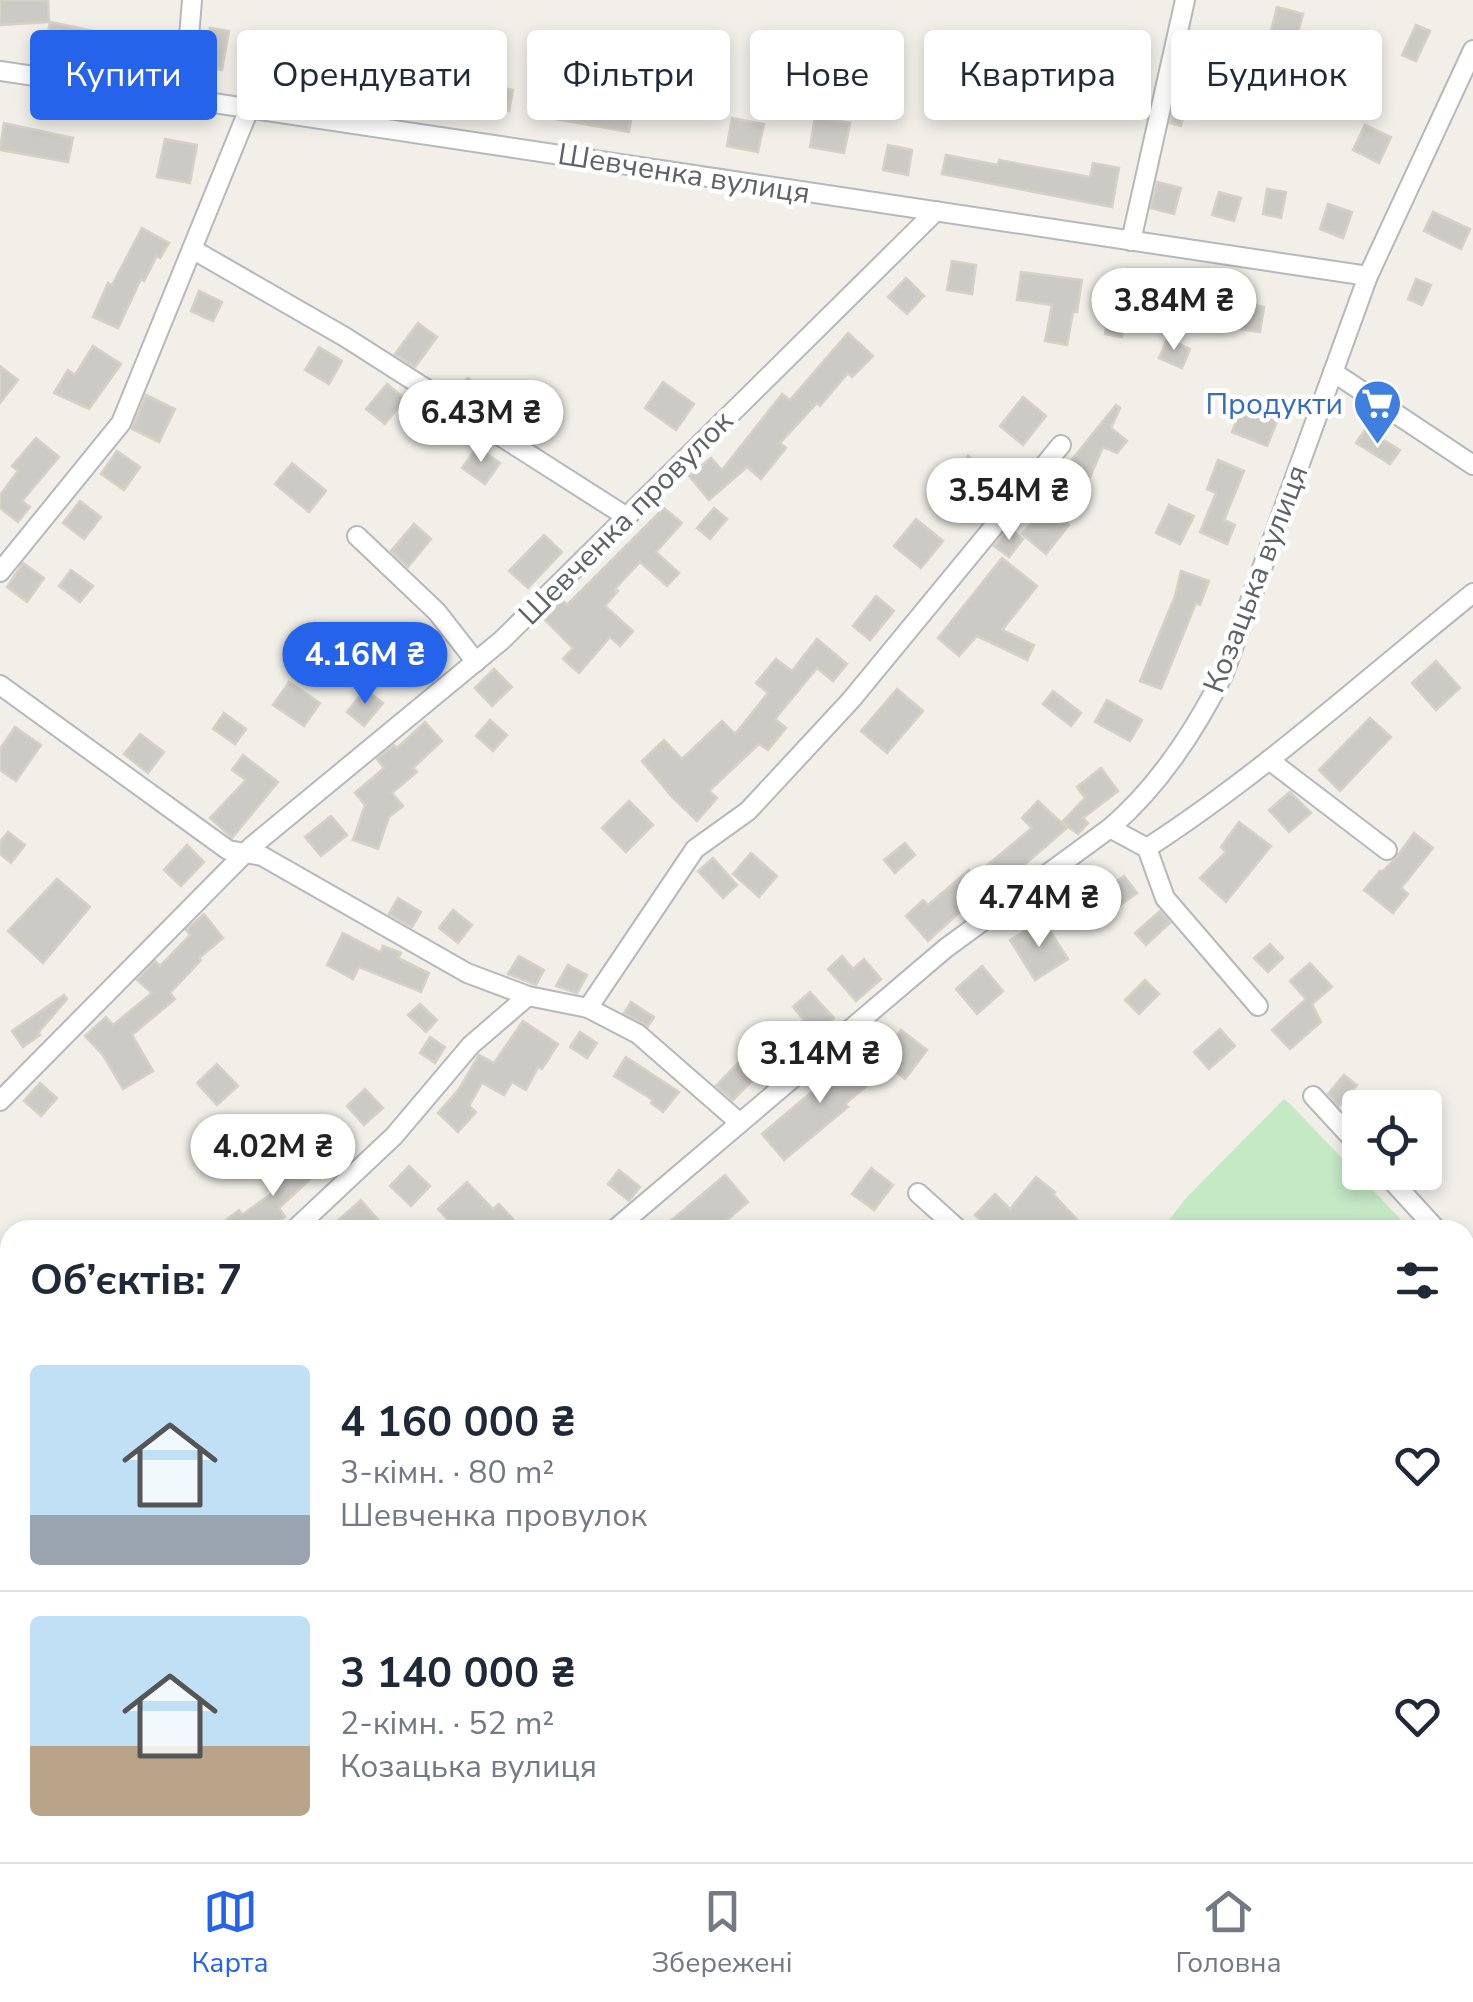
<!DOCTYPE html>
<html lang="uk">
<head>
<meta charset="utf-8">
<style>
  body { margin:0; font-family:"Nunito Sans",sans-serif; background:#f2f2f3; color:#1f2937; height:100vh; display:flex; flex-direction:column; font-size:38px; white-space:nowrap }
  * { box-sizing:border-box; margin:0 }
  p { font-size:32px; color:#747a83 }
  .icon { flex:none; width:55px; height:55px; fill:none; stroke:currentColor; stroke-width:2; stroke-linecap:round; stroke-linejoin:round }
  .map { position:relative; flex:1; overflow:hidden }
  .side { position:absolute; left:0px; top:1220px; width:1475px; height:642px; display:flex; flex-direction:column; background:#fff; border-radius:30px 30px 0 0; box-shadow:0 5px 15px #0003 }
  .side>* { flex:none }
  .banner { position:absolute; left:30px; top:30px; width:1415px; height:90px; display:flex; gap:20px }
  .fabs { position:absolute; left:1342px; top:1090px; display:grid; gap:20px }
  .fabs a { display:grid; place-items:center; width:100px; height:100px; border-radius:10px; background:#fff; box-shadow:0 5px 15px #0003; font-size:50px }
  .price { position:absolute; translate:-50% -85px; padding:0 22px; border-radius:35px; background:#fff; color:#222; font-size:32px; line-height:65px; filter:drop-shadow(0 2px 5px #0008) }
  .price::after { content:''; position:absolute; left:50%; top:60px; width:30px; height:22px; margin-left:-15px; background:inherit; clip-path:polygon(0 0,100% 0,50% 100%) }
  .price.on { background:#2563eb; color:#fff }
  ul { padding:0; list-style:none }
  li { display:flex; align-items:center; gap:30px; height:250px; padding:0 30px }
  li+li { border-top:2px solid #e0e1e3 }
  li span { display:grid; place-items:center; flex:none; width:280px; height:200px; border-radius:10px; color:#555 }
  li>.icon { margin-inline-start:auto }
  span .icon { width:120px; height:120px; fill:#fffc; stroke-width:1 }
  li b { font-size:42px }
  h2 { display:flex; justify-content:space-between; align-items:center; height:120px; padding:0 30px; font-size:42px }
  .tag { padding:0 35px; border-radius:10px; background:#fff; box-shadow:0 5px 15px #0003; font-size:35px; line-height:90px }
  .tag.on { background:#2563eb; color:#fff }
  .tab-bar { display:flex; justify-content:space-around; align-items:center; height:140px; border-top:2px solid #e0e1e3; background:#fff; font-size:28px; color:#747a83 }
  .tab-bar a { display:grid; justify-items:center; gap:5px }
  .tab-bar .on { color:#2563eb }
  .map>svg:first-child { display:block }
  .green { fill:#c5e8c5 }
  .building { fill:#cccac5; stroke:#d6d1c6; stroke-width:2.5 }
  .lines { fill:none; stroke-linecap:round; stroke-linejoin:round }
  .street-casing { stroke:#b5b8bc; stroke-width:22 }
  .street { stroke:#fff; stroke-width:18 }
  .labels { text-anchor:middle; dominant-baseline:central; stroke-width:9; stroke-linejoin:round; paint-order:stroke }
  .street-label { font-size:30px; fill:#5f6368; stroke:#fff }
  .shop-label { font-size:30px; fill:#366cbe; stroke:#fff; text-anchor:end }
</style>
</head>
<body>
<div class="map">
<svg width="1473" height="1862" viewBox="0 0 1473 1862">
  <rect width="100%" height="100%" fill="#f1efe8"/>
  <!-- green -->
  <path class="green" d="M1284,1099L1291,1105L1411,1230H1161L1188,1196Z"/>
  <!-- building -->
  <g class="building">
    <path d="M0,0H48L49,22L0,25Z"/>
    <path d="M1277,7L1303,14L1297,37L1271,31Z"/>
    <path d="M50,22L123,37L119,58L46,43Z"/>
    <path d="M1416,25L1430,31L1416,61L1402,55Z"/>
    <path d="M210,28L229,31L222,70L203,66Z"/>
    <path d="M1190,37L1202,39L1198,62L1185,59Z"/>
    <path d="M1120,41L1147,46L1140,78L1114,74Z"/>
    <path d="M259,52L287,57L283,80L255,75Z"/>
    <path d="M325,60L356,66L352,86L322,80Z"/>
    <path d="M432,73L513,90L509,111L427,98Z"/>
    <path d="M389,77L418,82L415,96L387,91Z"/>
    <path d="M555,93L576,97L575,103L632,114L629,132L550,118Z"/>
    <path d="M1176,97L1188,99L1181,126L1170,123Z"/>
    <path d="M815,117L850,123L844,153L810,147Z"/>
    <path d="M732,118L764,124L758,152L727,146Z"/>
    <path d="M4,123L73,138L68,162L0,150Z"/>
    <path d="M1365,125L1391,137L1379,163L1353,150Z"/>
    <path d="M165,139L197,145L190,183L157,177Z"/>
    <path d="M888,145L912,150L908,175L883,170Z"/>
    <path d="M946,155L998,165L999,160L1090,177L1093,163L1119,168L1112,207L942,174Z"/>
    <path d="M1157,182L1181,188L1174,214L1151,208Z"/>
    <path d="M1267,189L1286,192L1281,218L1263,214Z"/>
    <path d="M1219,192L1241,198L1234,221L1212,215Z"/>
    <path d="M1328,204L1352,212L1343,238L1320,229Z"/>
    <path d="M1433,212L1470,229L1461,249L1424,231Z"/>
    <path d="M142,228L169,243L160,258L157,256L144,281L141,279L118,328L93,317L108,283L112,285Z"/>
    <path d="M952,261L976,265L972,294L947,290Z"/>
    <path d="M1021,272L1082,280L1077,312H1073L1067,345L1045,341L1052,305L1017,300Z"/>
    <path d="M906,278L924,296L907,314L888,297Z"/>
    <path d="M1416,279L1431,285L1422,305L1408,299Z"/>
    <path d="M1113,285L1143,290L1138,318L1126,316L1122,337L1105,334Z"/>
    <path d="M199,291L222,302L213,321L191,311Z"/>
    <path d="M1193,293L1264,307L1260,332L1208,324L1207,329L1188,326Z"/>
    <path d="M418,323L437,337L415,367L395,354Z"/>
    <path d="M848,333L873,356L852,377L848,373L820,406L817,403L780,443L786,448L761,479L747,467L709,500L689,476L711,458L722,470L782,394L790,400Z"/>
    <path d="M1167,339L1190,349L1182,368L1159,358Z"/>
    <path d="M93,346L121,364L89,409L54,393L68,370L75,375Z"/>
    <path d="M319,347L342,361L329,384L305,370Z"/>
    <path d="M0,366L18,380L0,403Z"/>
    <path d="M468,378L485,393L474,405L455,392Z"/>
    <path d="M663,382L694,404L676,430L645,408Z"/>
    <path d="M387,384L405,399L385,424L366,409Z"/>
    <path d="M146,395L175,409L159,442L132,429Z"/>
    <path d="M1023,397L1046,416L1023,445L1000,426Z"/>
    <path d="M1243,403L1279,417L1267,446L1232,432Z"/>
    <path d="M1116,405L1120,408L1111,428L1127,441L1117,453L1103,447L1090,477L1070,462Z"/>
    <path d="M1366,429L1400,450L1390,464L1356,443Z"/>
    <path d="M36,438L59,457L22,501L30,507L18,522L0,508V495L18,471L12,466Z"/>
    <path d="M477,447L500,463L485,484L462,468Z"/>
    <path d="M117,451L140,467L124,490L101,474Z"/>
    <path d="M968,456L992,475L966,508L942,490Z"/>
    <path d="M1218,460L1244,471L1224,520L1235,525L1227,544L1200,532L1216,493L1207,489Z"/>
    <path d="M292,463L326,491L309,512L275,484Z"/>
    <path d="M80,501L101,517L84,539L63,523Z"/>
    <path d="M1169,505L1194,516L1180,544L1156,533Z"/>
    <path d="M1045,506L1069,525L1046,554L1022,534Z"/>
    <path d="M664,508L682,523L656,552L679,573L667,586L640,562L615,589L618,591L605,606L633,631L620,646L610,637L579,673L563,659L573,648L543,618L561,599L567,605Z"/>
    <path d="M714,508L727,519L710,539L697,528Z"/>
    <path d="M916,519L943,541L921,568L894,546Z"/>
    <path d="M414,524L431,539L408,567L391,551Z"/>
    <path d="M1009,528L1023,539L1009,557L994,546Z"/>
    <path d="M544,535L562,552L528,588L509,571Z"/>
    <path d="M1002,558L1037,586L1002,630L1034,645L1027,660L977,636L959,656L938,638Z"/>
    <path d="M23,563L44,578L27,602L7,587Z"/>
    <path d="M71,570L93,586L80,602L59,586Z"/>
    <path d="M1181,571L1209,581L1200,605L1196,603L1161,689L1140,681L1175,596Z"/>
    <path d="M876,596L894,611L870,640L853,626Z"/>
    <path d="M817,639L847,664L833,681L817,668L775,719L786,728L768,750L759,744L709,791L717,798L697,821L672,797L642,761L664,740L682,759L722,721L735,734L768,693L756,683L776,659L792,671Z"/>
    <path d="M1436,661L1460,688L1436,710L1412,683Z"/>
    <path d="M494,669L512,687L492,706L475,688Z"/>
    <path d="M289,682L320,703L304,726L273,705Z"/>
    <path d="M365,689L383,703L364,726L347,712Z"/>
    <path d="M897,689L923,711L887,753L861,731Z"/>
    <path d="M1053,691L1081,713L1071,726L1043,704Z"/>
    <path d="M1107,700L1142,720L1130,741L1095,722Z"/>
    <path d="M224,713L246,729L235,744L213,729Z"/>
    <path d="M1370,718L1391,737L1340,791L1319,770Z"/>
    <path d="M490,720L507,735L493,751L476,736Z"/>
    <path d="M425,722L442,741L413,768L417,772L392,793L403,806L389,817L378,849L353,840L365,805L355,793L384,768L377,759L394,745L397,748Z"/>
    <path d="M15,727L41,745L16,781L0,770V749Z"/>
    <path d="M140,734L164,752L148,773L124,754Z"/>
    <path d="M243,755L278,782L232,838L210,818L246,780L232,770Z"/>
    <path d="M1101,768L1118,791L1083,818L1088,823L1078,834L1062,822L1085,798L1077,787Z"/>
    <path d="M1290,792L1311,813L1289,832L1269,810Z"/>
    <path d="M629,801L653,825L626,852L602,828Z"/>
    <path d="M1038,801L1067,828L968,913L964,908L928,941L906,916L923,900L928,905L969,870L974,876L1032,828L1022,818Z"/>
    <path d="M331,816L347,835L321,856L305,837Z"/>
    <path d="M1239,822L1271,846L1226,902L1200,878L1226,852L1221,847Z"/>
    <path d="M8,832L25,845L11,863L0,854V842Z"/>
    <path d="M1414,833L1433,848L1401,888L1408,894L1393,913L1364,890L1380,871L1382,872L1396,858Z"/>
    <path d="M905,843L915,855L895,873L884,860Z"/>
    <path d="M187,845L204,862L181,886L164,870Z"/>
    <path d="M751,853L777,876L759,897L733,874Z"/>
    <path d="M713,858L737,885L723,898L698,871Z"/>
    <path d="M1124,876L1137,893L1112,911L1100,894Z"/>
    <path d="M57,879L90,907L43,963L8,931Z"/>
    <path d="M398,898L421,912L412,927L389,914Z"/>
    <path d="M453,910L472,925L458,943L439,928Z"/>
    <path d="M1160,911L1170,923L1146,945L1135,933Z"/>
    <path d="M204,914L223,938L199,958L201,960L170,993L175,999L132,1035L153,1071L123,1089L103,1055L85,1036L106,1017L113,1025L152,993L137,980L155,961L160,966L190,935L186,930Z"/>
    <path d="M1043,920L1068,959L1035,980L1010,940Z"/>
    <path d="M343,933L380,952L383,946L401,953L398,958L429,973L421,992L359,967L353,979L327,965Z"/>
    <path d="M1270,944L1283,958L1268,972L1254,958Z"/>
    <path d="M519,956L544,970L536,985L508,974Z"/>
    <path d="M842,956L853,969L864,959L881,979L856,1001L828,969Z"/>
    <path d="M1310,963L1332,987L1312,1004L1321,1022L1290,1049L1272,1030L1306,999L1290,981Z"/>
    <path d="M568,965L587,975L577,993L556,986Z"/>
    <path d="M982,966L1003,991L977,1014L956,989Z"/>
    <path d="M1145,980L1159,994L1139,1014L1125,1000Z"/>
    <path d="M810,992L834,1018L799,1051L786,1037L804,1020L793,1007Z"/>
    <path d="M64,995L67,999L38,1033L40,1035L23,1047L12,1031Z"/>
    <path d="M631,1002L654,1017L648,1026L624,1013Z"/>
    <path d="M420,1004L437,1020L426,1032L408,1015Z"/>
    <path d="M523,1021L558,1044L542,1069L538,1067L526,1090L512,1082L504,1095L482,1083L469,1106L476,1112L458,1132L438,1113L459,1089L479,1055L494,1063Z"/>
    <path d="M1220,1029L1235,1046L1209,1069L1194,1052Z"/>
    <path d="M901,1030L927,1050L905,1079L879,1059Z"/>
    <path d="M580,1032L597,1043L587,1058L570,1047Z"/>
    <path d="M430,1037L445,1047L435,1063L420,1053Z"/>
    <path d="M859,1052L880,1075L845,1104L848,1107L784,1160L762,1134Z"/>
    <path d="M626,1057L679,1092L663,1112L651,1103L653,1100L614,1076Z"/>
    <path d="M738,1063L754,1079L733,1100L716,1086Z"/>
    <path d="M217,1064L238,1086L217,1105L197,1083Z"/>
    <path d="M1344,1075L1357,1085L1339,1106L1328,1094Z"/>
    <path d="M40,1083L57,1098L41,1116L24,1101Z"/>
    <path d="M365,1089L383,1108L364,1125L347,1106Z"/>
    <path d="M294,1157L304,1169L312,1162L319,1171L279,1208L285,1217L269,1229L263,1222L253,1230H213L239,1210L242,1215L283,1185L274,1175Z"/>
    <path d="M409,1166L430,1186L411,1206L390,1186Z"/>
    <path d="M871,1168L893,1185L874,1210L852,1194Z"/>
    <path d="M619,1170L640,1187L629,1201L608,1184Z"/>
    <path d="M725,1175L748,1202L715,1230H660Z"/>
    <path d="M1036,1177L1055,1192L1053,1194L1087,1230H991L975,1215L995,1194L1010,1209Z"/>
    <path d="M467,1182L493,1209L499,1204L523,1230H458L438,1209Z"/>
    <path d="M361,1200L380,1222L371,1230H327Z"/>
  </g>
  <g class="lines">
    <defs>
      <g id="street">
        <path d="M0,71L1368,276"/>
        <path d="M184,99L192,0"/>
        <path d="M1131,241L1185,0"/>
        <path d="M192,249L345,337L627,517"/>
        <path d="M1333,372L1473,465"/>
        <path d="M357,536L437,612L476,662"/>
        <path d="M0,572L121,423L249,109"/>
        <path d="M0,685L228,850L262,856L467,973L528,996L588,1008L638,1034L740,1123"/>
        <path d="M1269,760L1387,850"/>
        <path d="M1110,828L1147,848C1263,773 1366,679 1473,593"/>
        <path d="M1147,848L1165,898L1258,1006"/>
        <path d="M588,1008L695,849L748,811L851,700L1061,445"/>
        <path d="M1313,1096L1360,1147"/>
        <path d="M0,1101L251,847L502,640L936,211"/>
        <path d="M1384,1172L1437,1230"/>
        <path d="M918,1193L959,1230"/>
        <path d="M294,1230L394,1136L471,1045L528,996"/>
        <path d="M614,1230L946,948L1110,828C1159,786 1195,731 1224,673L1368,276L1473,50"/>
        <path d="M1465,1273L1473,1264"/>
        <path d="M0,1464L10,1456"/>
        <path d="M1465,1511H1473"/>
        <path d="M0,1786L10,1776"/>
        <path d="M1465,1808L1473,1755"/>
        <path d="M577,1852L593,1862"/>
        <path d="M897,1852L904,1862"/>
        <path d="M1033,1853L1065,1862"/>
        <path d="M1457,1862L1458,1852"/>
      </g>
    </defs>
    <!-- street casing -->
    <use href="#street" class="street-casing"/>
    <!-- street -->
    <use href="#street" class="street"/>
  </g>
  <!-- icons -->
  <defs>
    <symbol id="supermarket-pin" viewBox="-11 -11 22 30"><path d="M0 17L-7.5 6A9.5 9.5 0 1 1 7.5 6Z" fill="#3f7fe0" stroke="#fff"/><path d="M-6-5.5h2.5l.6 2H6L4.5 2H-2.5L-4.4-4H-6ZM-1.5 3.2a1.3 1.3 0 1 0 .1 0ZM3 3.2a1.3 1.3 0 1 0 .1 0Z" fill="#fff"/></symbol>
  </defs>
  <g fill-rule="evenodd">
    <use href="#supermarket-pin" x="1350" y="376" width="55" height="75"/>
  </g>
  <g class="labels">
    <!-- street labels -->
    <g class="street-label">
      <text transform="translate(684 174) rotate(9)">Шевченка вулиця</text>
      <text transform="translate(626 518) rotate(-45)">Шевченка провулок</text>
      <text transform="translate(1256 579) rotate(-69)">Козацька вулиця</text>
    </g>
    <!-- shop labels -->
    <g class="shop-label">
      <text x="1343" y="404">Продукти</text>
    </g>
  </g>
</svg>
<div class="fabs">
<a><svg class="icon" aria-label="locate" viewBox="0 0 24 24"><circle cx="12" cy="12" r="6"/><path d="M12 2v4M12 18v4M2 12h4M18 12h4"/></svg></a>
</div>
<b class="price" style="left:1174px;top:353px">3.84M ₴</b>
<b class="price" style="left:481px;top:465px">6.43M ₴</b>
<b class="price" style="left:1009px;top:543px">3.54M ₴</b>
<b class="price on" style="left:365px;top:707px">4.16M ₴</b>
<b class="price" style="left:1039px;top:950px">4.74M ₴</b>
<b class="price" style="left:820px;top:1106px">3.14M ₴</b>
<b class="price" style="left:273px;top:1199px">4.02M ₴</b>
<div class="banner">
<a class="tag on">Купити</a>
<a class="tag">Орендувати</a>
<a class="tag">Фільтри</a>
<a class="tag">Нове</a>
<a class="tag">Квартира</a>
<a class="tag">Будинок</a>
</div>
<section class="side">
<h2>Об’єктів: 7<svg class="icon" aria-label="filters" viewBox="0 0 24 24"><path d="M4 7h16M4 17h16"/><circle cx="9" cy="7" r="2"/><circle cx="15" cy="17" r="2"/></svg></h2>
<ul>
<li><span style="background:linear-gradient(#bfe0f5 75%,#9aa5b1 0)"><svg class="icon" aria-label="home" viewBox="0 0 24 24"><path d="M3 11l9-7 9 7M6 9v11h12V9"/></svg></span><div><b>4 160 000 ₴</b><p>3-кімн. · 80 m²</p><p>Шевченка провулок</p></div><svg class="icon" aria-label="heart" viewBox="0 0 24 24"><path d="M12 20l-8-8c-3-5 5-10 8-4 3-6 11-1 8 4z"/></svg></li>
<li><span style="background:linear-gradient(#bfe0f5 65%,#b9a48a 0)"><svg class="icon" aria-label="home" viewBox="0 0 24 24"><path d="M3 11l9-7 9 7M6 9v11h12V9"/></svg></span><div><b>3 140 000 ₴</b><p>2-кімн. · 52 m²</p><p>Козацька вулиця</p></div><svg class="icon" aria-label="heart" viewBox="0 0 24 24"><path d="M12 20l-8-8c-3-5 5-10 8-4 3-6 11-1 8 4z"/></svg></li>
</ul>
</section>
</div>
<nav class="tab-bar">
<a class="on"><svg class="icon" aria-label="map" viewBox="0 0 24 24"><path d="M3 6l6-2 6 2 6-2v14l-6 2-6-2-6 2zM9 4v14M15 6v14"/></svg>Карта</a>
<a><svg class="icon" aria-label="saved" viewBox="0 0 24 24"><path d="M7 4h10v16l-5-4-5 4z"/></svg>Збережені</a>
<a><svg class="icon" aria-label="home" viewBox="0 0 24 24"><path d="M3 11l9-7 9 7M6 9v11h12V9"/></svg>Головна</a>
</nav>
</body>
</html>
